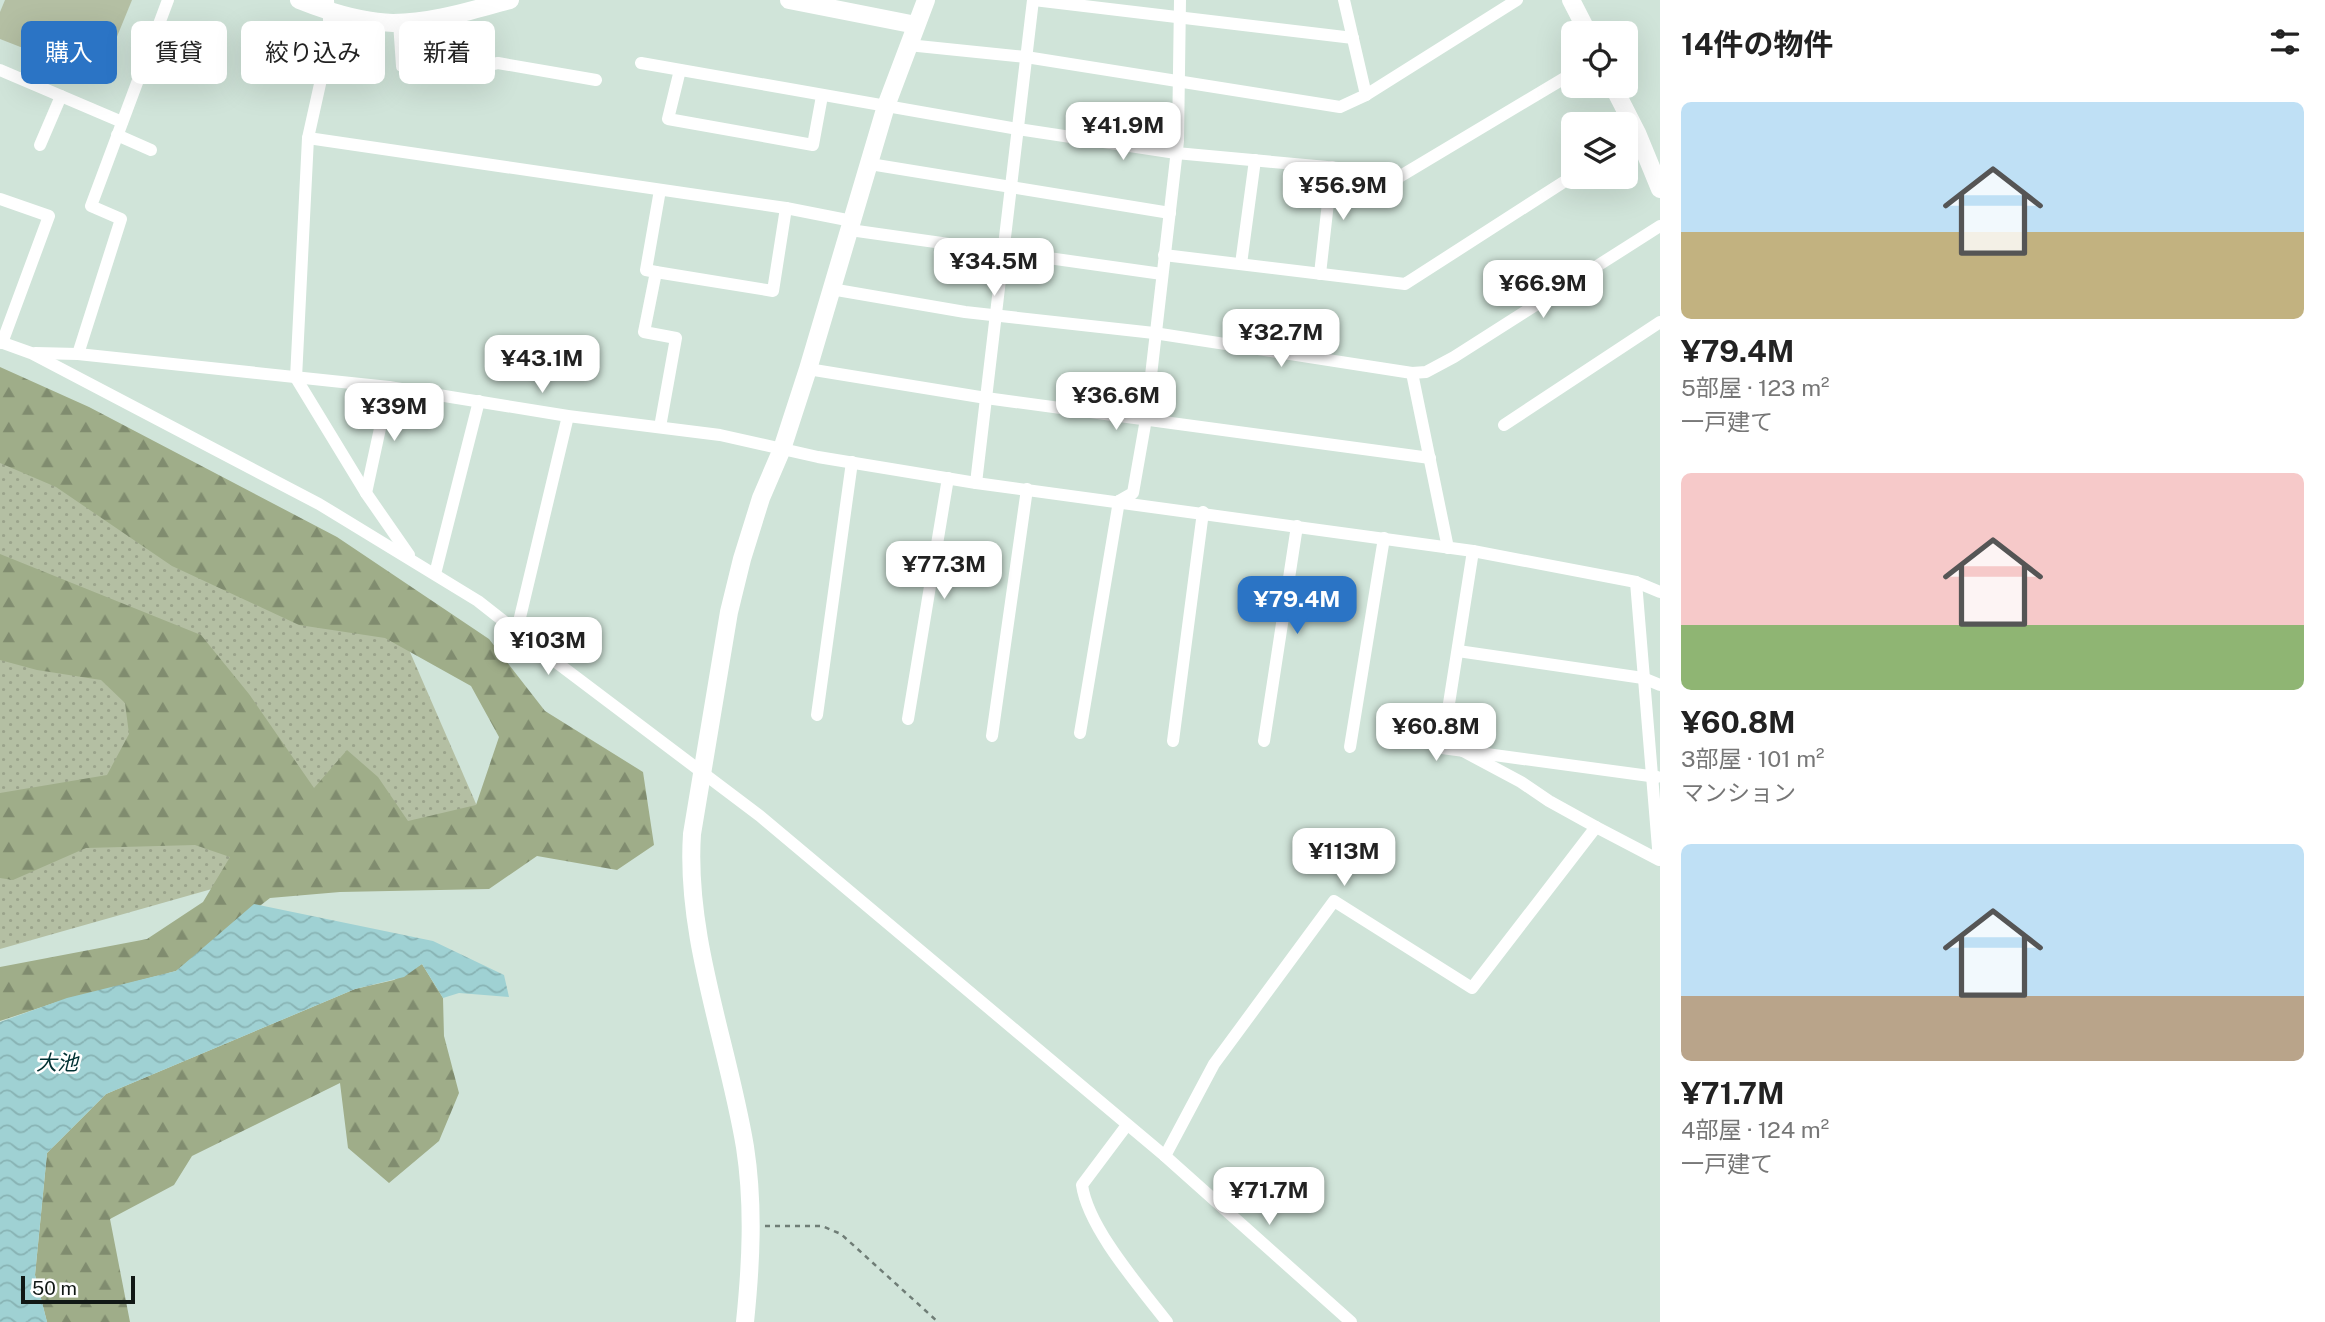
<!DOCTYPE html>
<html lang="ja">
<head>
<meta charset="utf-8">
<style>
  body { margin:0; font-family:"Public Sans","Noto Sans JP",sans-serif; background:#f6f6f6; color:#222; height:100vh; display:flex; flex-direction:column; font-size:26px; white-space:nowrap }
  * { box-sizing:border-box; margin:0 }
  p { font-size:23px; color:#767676 }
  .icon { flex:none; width:38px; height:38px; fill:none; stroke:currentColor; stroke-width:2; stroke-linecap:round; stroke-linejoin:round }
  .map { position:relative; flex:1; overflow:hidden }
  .details { display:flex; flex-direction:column; background:#fff; width:665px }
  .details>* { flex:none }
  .top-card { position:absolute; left:21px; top:21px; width:665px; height:63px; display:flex; gap:14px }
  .tools { position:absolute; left:1561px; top:21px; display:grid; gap:14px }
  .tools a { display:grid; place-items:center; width:77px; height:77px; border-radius:10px; background:#fff; box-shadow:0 7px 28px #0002; font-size:35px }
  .scale { position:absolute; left:21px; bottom:18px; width:114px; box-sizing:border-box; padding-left:7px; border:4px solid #111815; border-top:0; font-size:19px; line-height:24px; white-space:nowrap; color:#111815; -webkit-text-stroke:5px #fff; paint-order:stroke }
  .price { position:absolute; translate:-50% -60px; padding:0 16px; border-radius:14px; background:#fff; color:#222; font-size:23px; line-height:46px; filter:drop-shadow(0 2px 4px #0008) }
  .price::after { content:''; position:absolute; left:50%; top:42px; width:21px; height:16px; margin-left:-10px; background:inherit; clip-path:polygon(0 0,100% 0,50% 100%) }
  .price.active { background:#2b74c5; color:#fff }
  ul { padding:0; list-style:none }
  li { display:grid; align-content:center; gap:14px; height:371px; padding:0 21px }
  li span { display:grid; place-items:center; height:217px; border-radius:10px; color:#555 }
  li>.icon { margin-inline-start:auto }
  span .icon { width:126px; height:126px; fill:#fffc; stroke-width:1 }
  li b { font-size:30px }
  h2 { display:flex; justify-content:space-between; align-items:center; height:84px; padding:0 21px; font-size:30px }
  .chip { padding:0 24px; border-radius:10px; background:#fff; box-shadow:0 7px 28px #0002; font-size:24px; line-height:63px }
  .chip.active { background:#2b74c5; color:#fff }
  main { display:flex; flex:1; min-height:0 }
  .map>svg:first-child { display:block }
  .grass { fill:url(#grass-dots) }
  .forest { fill:url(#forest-firs) }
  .park { fill:#b4bfa3 }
  .water { fill:url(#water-waves) }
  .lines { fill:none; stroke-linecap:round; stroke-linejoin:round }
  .path { stroke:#6f7d76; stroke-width:2.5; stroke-dasharray:5 5; stroke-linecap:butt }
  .street { stroke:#fff; stroke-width:12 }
  .secondary { stroke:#fff; stroke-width:18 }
  .labels { text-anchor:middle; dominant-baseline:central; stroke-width:5; stroke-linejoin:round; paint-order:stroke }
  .water-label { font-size:21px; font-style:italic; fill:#003032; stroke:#fff }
</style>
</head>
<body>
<main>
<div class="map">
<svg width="1660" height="1322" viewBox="0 0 1660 1322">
  <defs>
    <pattern id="grass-dots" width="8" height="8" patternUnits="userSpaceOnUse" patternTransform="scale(1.75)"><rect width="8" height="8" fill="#b4bfa3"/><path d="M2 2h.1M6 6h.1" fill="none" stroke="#9aa38b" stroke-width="1.8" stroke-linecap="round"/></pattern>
    <pattern id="forest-firs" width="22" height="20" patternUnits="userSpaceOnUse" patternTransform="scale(1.75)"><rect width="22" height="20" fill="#9fad89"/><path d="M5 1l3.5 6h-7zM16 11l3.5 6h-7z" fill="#808c6f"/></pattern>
    <pattern id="water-waves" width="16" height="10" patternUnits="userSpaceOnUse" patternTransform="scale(1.75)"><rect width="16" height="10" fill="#9fd1d3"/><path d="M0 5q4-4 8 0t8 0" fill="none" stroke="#88b3b4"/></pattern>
  </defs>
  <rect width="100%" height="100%" fill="#d0e4d9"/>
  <!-- grass -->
  <path class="grass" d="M0,428L393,613L480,813L0,949Z"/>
  <!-- forest -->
  <g class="forest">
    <path d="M0,367L89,407L337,537L489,639L545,711L643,772L654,845L617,870L537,856L489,889L340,892L270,898L176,971L57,1002L0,1021V967L147,939L203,902L230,857L195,845L86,848L13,880L0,878V793L107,775L129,734L125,703L101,680L37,670L0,660V554L201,635L249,694L314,788L347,750L378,777L408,821L476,805L499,737L471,686L385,638L299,625L172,566L56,487L0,463Z"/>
    <path d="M422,964L443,998L444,1036L459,1093L439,1141L389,1183L348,1148L340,1083L192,1156L174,1185L110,1219L130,1322H47L35,1275L47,1153L106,1094L355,989L394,980Z"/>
  </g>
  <!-- park -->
  <path class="park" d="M5,0H132L100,78L0,39V12Z"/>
  <!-- water -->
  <path class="water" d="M254,904L433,941L504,975L509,997L459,993L443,998L422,964L404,977L355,989L106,1094L47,1153L35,1275L47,1322H0V1022L67,998L176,971Z"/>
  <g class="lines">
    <!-- path -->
    <path class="path" d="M765,1226H822L841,1234L938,1322"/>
    <!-- street -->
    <g class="street">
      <path d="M328,0L330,39L308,138L296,378L366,493L409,555"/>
      <path d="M1034,0L1353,38"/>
      <path d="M1344,0L1366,95"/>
      <path d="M399,22L402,66L444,74L498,63L596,80"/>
      <path d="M908,45L1026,57L1340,107L1366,95L1517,0"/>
      <path d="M641,63L1018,129L1176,153L1338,168L1380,175L1394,180L1573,73"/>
      <path d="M0,70L122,122"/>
      <path d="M680,70L668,119L813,145L822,96"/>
      <path d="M117,135L151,150"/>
      <path d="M308,138L786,208L852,221"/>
      <path d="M40,145L61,96"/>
      <path d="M870,164L1170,213"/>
      <path d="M660,190L646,270L656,272L644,332L676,338L660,427"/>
      <path d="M0,199L49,216L2,343"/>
      <path d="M850,230L1162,274"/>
      <path d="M1164,255L1405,284L1573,176"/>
      <path d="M1241,264L1255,160"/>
      <path d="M656,272L773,291L786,208"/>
      <path d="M1320,274L1332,167"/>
      <path d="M831,289L965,312L1154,333L1412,373L1426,372L1454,357L1660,226"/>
      <path d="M0,342L31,353L319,504L478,601L544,653L760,816L1165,1156L1351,1322"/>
      <path d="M35,353L78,354L389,387L568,416L720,435L818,457L976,483L1473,551L1636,582L1660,592"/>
      <path d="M78,354L121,219L91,206L168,0"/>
      <path d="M808,369L986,398L1430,458"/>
      <path d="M1412,373L1448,548"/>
      <path d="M1504,425L1660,322"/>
      <path d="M976,483L1033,0"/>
      <path d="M366,493L389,387"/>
      <path d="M1119,501L1133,493L1146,419L1178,141L1180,0"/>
      <path d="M1473,551L1442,748L1657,777"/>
      <path d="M435,574L479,401"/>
      <path d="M517,630L568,416"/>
      <path d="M1458,651L1643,678L1660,685"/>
      <path d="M817,715L852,462"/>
      <path d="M908,719L948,478"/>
      <path d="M1080,733L1119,501"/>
      <path d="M992,736L1027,489"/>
      <path d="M1173,741L1203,512"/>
      <path d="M1264,741L1297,526"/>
      <path d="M1350,747L1384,538"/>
      <path d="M1463,751L1521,782L1549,801L1596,827L1659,860L1636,582"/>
      <path d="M1127,1125L1082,1185C1088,1228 1140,1287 1167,1322"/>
      <path d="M1165,1156L1214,1064L1334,901L1472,988L1596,827"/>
    </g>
    <!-- secondary -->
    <g class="secondary">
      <path d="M299,0C329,12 360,22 393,23C433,23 472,10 510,0"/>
      <path d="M789,0L916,25"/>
      <path d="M1571,0L1588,33"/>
      <path d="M1613,86L1637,133L1660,189"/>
      <path d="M745,1322C751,1264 754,1205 745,1147C728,1044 685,938 692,834L729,612L742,559L761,498L782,449L808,369L886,106L926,0"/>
    </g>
  </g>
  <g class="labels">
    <!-- water labels -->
    <g class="water-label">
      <text x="57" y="1062">大池</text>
    </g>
  </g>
</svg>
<div class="tools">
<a><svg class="icon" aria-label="locate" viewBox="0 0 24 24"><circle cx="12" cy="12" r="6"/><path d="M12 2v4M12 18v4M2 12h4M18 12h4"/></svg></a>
<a><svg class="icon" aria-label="layers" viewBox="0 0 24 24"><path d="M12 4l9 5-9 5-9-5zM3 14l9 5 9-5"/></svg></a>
</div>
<div class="scale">50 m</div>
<b class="price" style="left:1123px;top:162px">¥41.9M</b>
<b class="price" style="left:1343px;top:222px">¥56.9M</b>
<b class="price" style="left:994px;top:298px">¥34.5M</b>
<b class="price" style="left:1543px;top:320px">¥66.9M</b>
<b class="price" style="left:1281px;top:369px">¥32.7M</b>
<b class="price" style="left:542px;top:395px">¥43.1M</b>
<b class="price" style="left:1116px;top:432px">¥36.6M</b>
<b class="price" style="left:394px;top:443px">¥39M</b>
<b class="price" style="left:944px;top:601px">¥77.3M</b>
<b class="price active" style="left:1297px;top:636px">¥79.4M</b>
<b class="price" style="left:548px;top:677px">¥103M</b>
<b class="price" style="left:1436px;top:763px">¥60.8M</b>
<b class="price" style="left:1344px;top:888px">¥113M</b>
<b class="price" style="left:1269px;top:1227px">¥71.7M</b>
<div class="top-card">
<a class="chip active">購入</a>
<a class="chip">賃貸</a>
<a class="chip">絞り込み</a>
<a class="chip">新着</a>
</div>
</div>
<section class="details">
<h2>14件の物件<svg class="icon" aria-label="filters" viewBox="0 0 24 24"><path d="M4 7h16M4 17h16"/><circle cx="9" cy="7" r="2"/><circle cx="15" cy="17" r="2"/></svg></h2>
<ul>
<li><span style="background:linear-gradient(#bfe0f5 60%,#c2b280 0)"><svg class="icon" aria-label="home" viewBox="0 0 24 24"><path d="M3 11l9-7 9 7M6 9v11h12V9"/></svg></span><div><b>¥79.4M</b><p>5部屋 · 123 m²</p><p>一戸建て</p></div></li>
<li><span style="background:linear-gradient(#f6c9c9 70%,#8fb573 0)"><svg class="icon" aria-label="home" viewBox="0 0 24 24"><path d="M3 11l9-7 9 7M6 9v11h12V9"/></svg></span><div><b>¥60.8M</b><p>3部屋 · 101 m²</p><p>マンション</p></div></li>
<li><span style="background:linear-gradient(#bfe0f5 70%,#b9a48a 0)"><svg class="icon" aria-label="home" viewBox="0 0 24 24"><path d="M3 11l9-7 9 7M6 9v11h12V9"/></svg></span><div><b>¥71.7M</b><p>4部屋 · 124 m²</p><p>一戸建て</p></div></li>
</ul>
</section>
</main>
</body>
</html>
